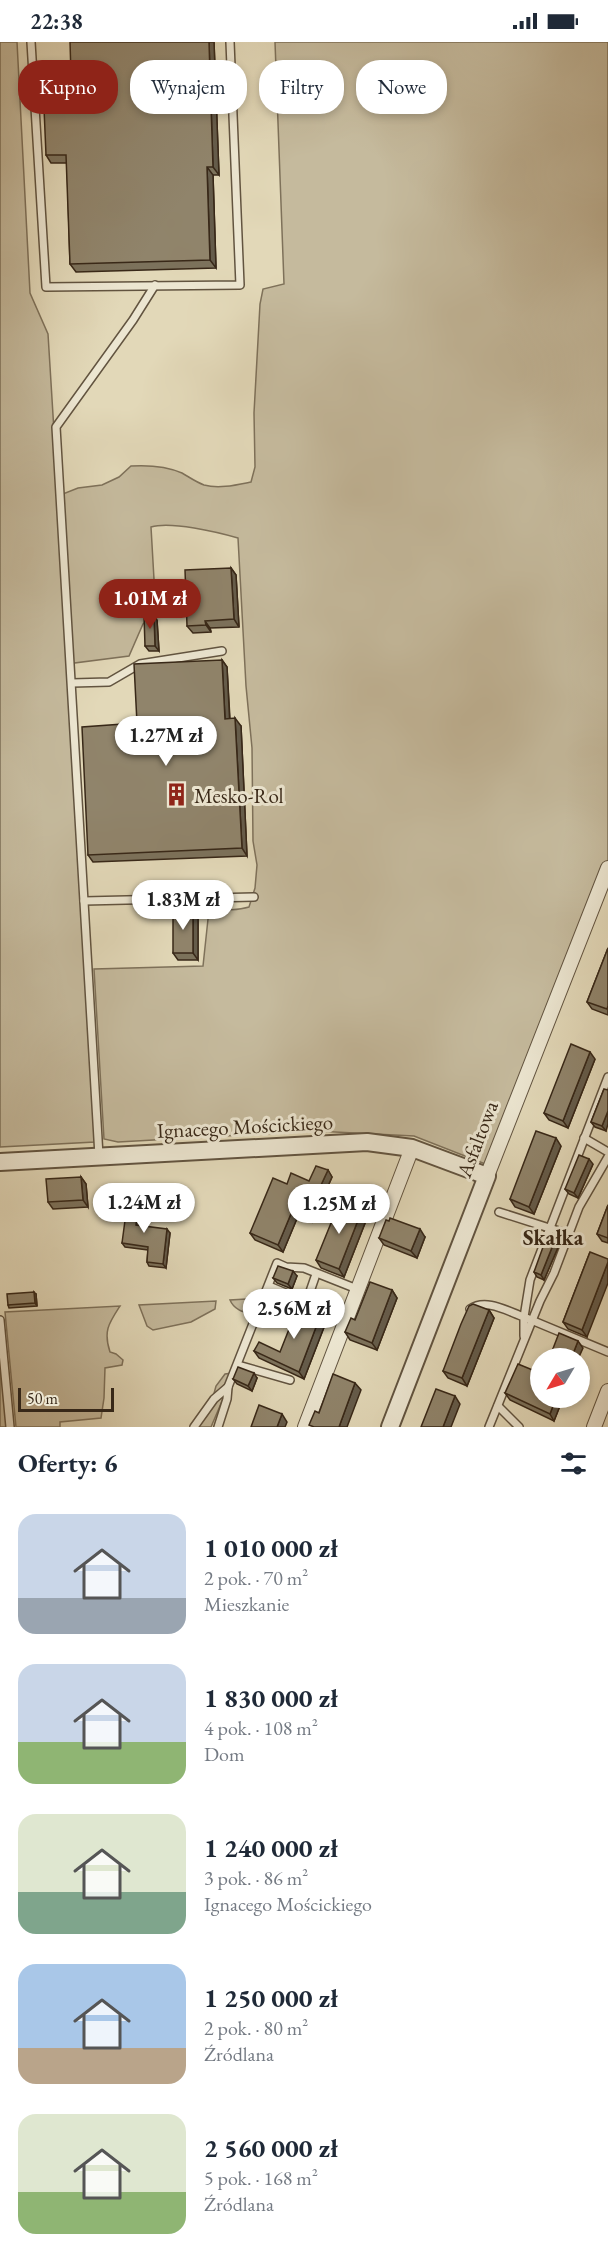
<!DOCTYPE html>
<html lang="pl">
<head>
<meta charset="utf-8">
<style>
  body { margin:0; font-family:"EB Garamond",serif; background:#f2f2f3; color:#1f2937; height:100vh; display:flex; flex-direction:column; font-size:22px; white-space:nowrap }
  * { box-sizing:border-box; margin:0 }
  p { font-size:20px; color:#747a83 }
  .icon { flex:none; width:33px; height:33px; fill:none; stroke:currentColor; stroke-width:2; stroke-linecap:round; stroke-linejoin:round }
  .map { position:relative; height:1385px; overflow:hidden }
  .details { display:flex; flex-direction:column; background:#fff; flex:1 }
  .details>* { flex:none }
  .top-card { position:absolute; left:18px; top:18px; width:573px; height:54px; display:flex; gap:12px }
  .needle { width:39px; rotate:232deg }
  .fabs { position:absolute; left:530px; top:1306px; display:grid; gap:12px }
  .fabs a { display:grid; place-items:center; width:60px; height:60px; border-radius:50%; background:#fff; box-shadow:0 3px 9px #0003; font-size:30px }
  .scale { position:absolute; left:18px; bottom:15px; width:96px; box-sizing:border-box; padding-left:6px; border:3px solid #382818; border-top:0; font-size:16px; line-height:21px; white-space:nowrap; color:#382818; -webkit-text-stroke:4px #ece6d1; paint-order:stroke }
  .price { position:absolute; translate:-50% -51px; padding:0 14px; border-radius:21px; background:#fff; color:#222; font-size:20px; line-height:39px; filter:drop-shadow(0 2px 3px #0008) }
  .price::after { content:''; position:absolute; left:50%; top:36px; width:18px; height:14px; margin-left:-9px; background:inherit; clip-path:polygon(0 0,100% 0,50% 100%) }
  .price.selected { background:#8f2418; color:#fff }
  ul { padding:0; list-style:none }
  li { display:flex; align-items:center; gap:18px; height:150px; padding:0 18px }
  li span { display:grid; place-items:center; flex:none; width:168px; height:120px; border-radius:18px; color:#555 }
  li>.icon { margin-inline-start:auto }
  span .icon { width:72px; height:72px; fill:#fffc; stroke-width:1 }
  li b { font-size:26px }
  h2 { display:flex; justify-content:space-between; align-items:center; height:72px; padding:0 18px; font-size:26px }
  .pill { padding:0 21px; border-radius:24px; background:#fff; box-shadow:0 3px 9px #0003; font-size:21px; line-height:54px }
  .pill.selected { background:#8f2418; color:#fff }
  .status { display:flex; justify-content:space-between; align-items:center; height:42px; padding:0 30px; background:#fff; direction:ltr }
  .status svg { height:16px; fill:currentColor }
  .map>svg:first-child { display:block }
  .green { fill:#c5ba9d; stroke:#7e715a; stroke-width:1.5 }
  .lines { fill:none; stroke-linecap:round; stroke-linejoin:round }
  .service-casing { stroke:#625440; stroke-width:10 }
  .minor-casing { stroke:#625440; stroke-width:16 }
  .tertiary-casing { stroke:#625440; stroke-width:20 }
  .service { stroke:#ece6d1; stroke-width:7 }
  .minor { stroke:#ece6d1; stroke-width:14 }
  .tertiary { stroke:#ece6d1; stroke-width:16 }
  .wall { fill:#7c725c; stroke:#382818; stroke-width:1.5 }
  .shaded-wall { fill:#655c4b; stroke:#382818; stroke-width:1.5 }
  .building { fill:#90846b; stroke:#382818; stroke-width:1.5 }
  .labels { text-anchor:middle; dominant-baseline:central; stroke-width:6; stroke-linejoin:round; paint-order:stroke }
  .poi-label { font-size:21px; fill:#382818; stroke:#ece6d1; text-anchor:start }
  .street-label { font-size:21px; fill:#382818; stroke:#ece6d1 }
  .neighbourhood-label { font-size:22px; font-weight:bold; fill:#382818; stroke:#ece6d1 }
</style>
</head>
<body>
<div class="status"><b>22:38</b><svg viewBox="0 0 49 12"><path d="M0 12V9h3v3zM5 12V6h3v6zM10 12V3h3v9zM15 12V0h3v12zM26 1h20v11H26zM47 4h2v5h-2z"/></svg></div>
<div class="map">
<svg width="608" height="1385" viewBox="0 0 608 1385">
  <rect width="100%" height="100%" fill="#e2d8b8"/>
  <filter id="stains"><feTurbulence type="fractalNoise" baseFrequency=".00333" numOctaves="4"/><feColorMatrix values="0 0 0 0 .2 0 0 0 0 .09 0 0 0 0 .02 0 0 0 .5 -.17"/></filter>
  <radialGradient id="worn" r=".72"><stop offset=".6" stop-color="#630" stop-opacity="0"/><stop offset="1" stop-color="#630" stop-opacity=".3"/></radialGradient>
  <!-- green -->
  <g class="green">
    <path d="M0,0H17L30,251L48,292L58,454L78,446L102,443L119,435L131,424C148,423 166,424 182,431C189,435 196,440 204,443C219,447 236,443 251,440L255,425L254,371L260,262L263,247L284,242L275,0H608V832L493,1125L414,1094L315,1089L118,1100L104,1097L94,927L203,924L208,877C224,863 230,871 249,865L255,846L257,823L253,799L252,706L246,644L238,496C217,490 171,479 151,485L156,572L143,582L129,614L67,622L95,1100L0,1105Z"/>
    <path d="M266,1256L259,1275C248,1271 235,1270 230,1258Z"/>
    <path d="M216,1259L215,1267L191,1280L153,1288L147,1284L139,1263Z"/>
    <path d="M120,1264C109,1281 103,1289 110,1310L116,1312L123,1318L122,1323L105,1326L104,1356L101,1376L60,1380V1385H16L5,1270Z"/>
    <path d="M0,1282L8,1385H0Z"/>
    <path d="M234,1331L211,1385H198L210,1366L216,1344L225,1332Z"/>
  </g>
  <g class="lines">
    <defs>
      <g id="service">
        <path d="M31,0L46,245L240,243L230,0"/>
        <path d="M72,641L109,640L140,622L222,609"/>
        <path d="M84,859L254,855"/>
        <path d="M608,1035L530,1238L524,1275L608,1310"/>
        <path d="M584,1096L608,1110"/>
        <path d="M99,1114L56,385L133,278L155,243"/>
        <path d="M499,1170L568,1192"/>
        <path d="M269,1244L288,1252L309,1266L344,1281"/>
        <path d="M305,1264L315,1235"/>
        <path d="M470,1267C486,1256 507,1269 524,1275V1294"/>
        <path d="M0,1278L10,1385"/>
        <path d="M238,1323L290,1338"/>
        <path d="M498,1364L519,1385"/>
        <path d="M194,1385L214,1357L228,1345"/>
        <path d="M218,1385L227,1357L228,1345L277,1221L286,1225L304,1226L357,1247"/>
        <path d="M489,1385L540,1259L554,1231L579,1165L608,1115"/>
      </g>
      <g id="minor">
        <path d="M487,1134L608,826"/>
        <path d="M305,1385L412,1106"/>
        <path d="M594,1385L608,1349"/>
      </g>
      <path id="tertiary" d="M0,1120L367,1100L412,1106L487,1134L390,1385"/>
    </defs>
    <!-- service casing -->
    <use href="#service" class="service-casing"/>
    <!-- minor casing -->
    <use href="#minor" class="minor-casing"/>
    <!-- tertiary casing -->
    <use href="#tertiary" class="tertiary-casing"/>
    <!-- service -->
    <use href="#service" class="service"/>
    <!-- minor -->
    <use href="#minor" class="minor"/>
    <!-- tertiary -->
    <use href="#tertiary" class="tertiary"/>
  </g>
  <!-- wall -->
  <g class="wall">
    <path d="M214,0L219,133H213L216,226L76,230L70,222L67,121H51L46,113L72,65Z"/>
    <path d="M231,526L236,533L239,585L210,586L211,590L193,591L187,584Z"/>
    <path d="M157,578L159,609H149L145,604Z"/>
    <path d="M222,618L227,625L230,677L241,684L247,814L93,820L88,813L137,681Z"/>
    <path d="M193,867L198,874V918H178L173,911Z"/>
    <path d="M608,906V973L592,967L587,960Z"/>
    <path d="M595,1017L568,1086L549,1078L544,1071Z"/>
    <path d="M604,1047L606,1089L595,1085L591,1080Z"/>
    <path d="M561,1104L534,1172L515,1165L510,1157Z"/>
    <path d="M593,1122L578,1156L569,1152L565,1147Z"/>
    <path d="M328,1128L332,1135L312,1180L298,1174L283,1210L255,1198L250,1191L287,1142L309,1139Z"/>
    <path d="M81,1135L86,1142L88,1165L53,1167L48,1160Z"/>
    <path d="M142,1161L139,1184L170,1191L166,1226L149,1224L147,1220L148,1208L125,1205L122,1201Z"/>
    <path d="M608,1163V1201L602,1199L597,1192Z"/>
    <path d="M362,1168L367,1176L344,1235L321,1226L316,1218Z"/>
    <path d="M425,1195L417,1216L384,1203L379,1196Z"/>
    <path d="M555,1198L559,1203L544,1238L537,1235L534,1230Z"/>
    <path d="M590,1210L587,1295L568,1287L563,1280Z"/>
    <path d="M297,1234L292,1247L277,1241L273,1236Z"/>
    <path d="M392,1248L397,1256L377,1308L350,1298L345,1290L355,1278Z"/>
    <path d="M36,1252L37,1264L9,1266L8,1263Z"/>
    <path d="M489,1268L494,1276L467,1344L448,1336L443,1329Z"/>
    <path d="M326,1280L304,1337L259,1316L254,1309L280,1310Z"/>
    <path d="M257,1336L252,1349L237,1342L233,1337Z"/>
    <path d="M505,1351L540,1356H563L554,1379L510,1358Z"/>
  </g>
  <!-- shaded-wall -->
  <g class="shaded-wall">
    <path d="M209,0H214L219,133L213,125Z"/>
    <path d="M207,125L213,133L216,226L210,218Z"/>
    <path d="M231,526L236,533L239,585L234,577Z"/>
    <path d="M154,573L157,578L159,609L155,604Z"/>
    <path d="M205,579L210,586L211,590L206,583Z"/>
    <path d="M222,618L227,625L230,685L225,677Z"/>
    <path d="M235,676L241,684L247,814L242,806Z"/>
    <path d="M193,867L198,874V918L193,911Z"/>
    <path d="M590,1010L595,1017L568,1086L563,1079Z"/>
    <path d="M608,1069V1082L606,1089L602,1084Z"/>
    <path d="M556,1096L561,1104L534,1172L529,1165Z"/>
    <path d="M589,1117L593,1122L578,1156L574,1151Z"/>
    <path d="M328,1128L332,1135L312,1180L307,1173Z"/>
    <path d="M81,1135L86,1142L88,1165L83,1158Z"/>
    <path d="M139,1157L142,1161L138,1187L136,1183Z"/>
    <path d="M293,1167L298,1174L283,1210L278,1203Z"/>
    <path d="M362,1168L367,1176L344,1235L339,1227Z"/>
    <path d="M167,1187L170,1191L166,1226L163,1222Z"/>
    <path d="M420,1187L425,1195L417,1216L411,1209Z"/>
    <path d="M555,1198L559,1203L544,1238L541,1233Z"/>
    <path d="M608,1220V1241L587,1295L582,1288Z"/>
    <path d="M293,1229L297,1234L292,1247L288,1242Z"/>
    <path d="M392,1248L397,1256L377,1308L372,1301Z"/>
    <path d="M34,1250L36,1252L37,1264L35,1261Z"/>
    <path d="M489,1268L494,1276L467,1344L462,1336Z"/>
    <path d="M321,1272L326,1280L304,1337L299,1330Z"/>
    <path d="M578,1299L583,1306L578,1317H571Z"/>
    <path d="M254,1331L257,1336L252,1349L248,1344Z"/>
    <path d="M355,1341L361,1348L347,1385H339Z"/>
    <path d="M455,1354L460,1362L451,1385H443Z"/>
    <path d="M556,1356H563L554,1379L550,1372Z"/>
    <path d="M282,1372L287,1380L285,1385H277Z"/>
  </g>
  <!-- building -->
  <g class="building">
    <path d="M70,0H209L213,125H207L210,218L70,222L66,113H46L44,66L72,65Z"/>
    <path d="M231,526L234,577L205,579L206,583L187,584L185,528Z"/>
    <path d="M144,573H154L155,604H145Z"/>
    <path d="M222,618L225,677L235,676L242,806L88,813L82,685L137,681L134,622Z"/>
    <rect x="173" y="867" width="20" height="44"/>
    <path d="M608,906V964L607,967L587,960Z"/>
    <path d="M571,1002L590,1010L563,1079L544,1071Z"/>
    <path d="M604,1047L608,1048V1069L602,1084L591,1080Z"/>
    <path d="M536,1089L556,1096L529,1165L510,1157Z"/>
    <path d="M579,1113L589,1117L574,1151L565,1147Z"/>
    <path d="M316,1124L328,1128L307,1173L293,1167L278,1203L250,1191L273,1136L287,1142L291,1131L309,1139Z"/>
    <path d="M81,1135L83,1158L48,1160L46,1137Z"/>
    <path d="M128,1156L139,1157L136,1183L167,1187L163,1222L147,1220L148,1205L122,1201Z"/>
    <path d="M340,1159L362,1168L339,1227L316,1218Z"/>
    <path d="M608,1163V1196L597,1192Z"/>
    <path d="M390,1176L420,1187L411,1209L379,1196L386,1178L389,1179Z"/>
    <path d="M547,1194L555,1198L541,1233L534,1230Z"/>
    <path d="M590,1210L608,1217V1220L582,1288L563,1280Z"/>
    <path d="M278,1224L293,1229L288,1242L273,1236Z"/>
    <path d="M370,1240L392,1248L372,1301L345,1290L351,1276L355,1278Z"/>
    <path d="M34,1250L35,1261L8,1263L7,1252Z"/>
    <path d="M299,1262L321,1272L299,1330L254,1309L259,1300L280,1310Z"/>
    <path d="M473,1262L489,1268L462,1336L443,1329L461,1282L469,1264Z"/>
    <path d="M559,1291L578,1299L571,1317H549Z"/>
    <path d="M518,1322L540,1331V1356H556L550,1372L505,1351Z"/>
    <path d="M238,1325L254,1331L248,1344L233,1337Z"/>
    <path d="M333,1332L355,1341L339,1385H314L309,1383L315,1369L319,1371Z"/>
    <path d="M436,1347L455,1354L443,1385H421Z"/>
    <path d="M259,1363L282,1372L277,1385H251Z"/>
  </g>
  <!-- icons -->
  <defs>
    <symbol id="building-bare" viewBox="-9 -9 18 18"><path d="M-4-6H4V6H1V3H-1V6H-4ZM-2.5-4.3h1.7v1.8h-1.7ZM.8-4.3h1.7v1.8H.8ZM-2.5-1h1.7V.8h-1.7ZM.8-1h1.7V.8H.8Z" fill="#8f2418" stroke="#ece6d1" stroke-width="2.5" paint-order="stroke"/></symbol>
  </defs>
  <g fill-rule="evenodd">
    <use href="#building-bare" x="160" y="736" width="33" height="33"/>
  </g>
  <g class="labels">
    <!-- poi labels -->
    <g class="poi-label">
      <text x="194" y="753">Mesko-Rol</text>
    </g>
    <!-- street labels -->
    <g class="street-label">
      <text transform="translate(245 1084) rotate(-3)">Ignacego Mościckiego</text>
      <text transform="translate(477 1097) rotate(-69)">Asfaltowa</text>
    </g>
    <!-- neighbourhood labels -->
    <g class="neighbourhood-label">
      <text x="553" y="1195">Skałka</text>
    </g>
  </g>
  <rect width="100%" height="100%" filter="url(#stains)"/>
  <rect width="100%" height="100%" fill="url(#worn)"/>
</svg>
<div class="fabs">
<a><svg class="needle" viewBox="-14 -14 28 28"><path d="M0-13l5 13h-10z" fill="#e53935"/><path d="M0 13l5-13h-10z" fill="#747a83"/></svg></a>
</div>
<div class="scale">50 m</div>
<b class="price selected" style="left:150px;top:588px">1.01M zł</b>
<b class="price" style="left:166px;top:725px">1.27M zł</b>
<b class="price" style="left:183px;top:889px">1.83M zł</b>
<b class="price" style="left:144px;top:1192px">1.24M zł</b>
<b class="price" style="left:339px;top:1193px">1.25M zł</b>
<b class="price" style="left:294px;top:1298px">2.56M zł</b>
<div class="top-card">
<a class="pill selected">Kupno</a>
<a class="pill">Wynajem</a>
<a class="pill">Filtry</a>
<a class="pill">Nowe</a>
</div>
</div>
<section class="details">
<h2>Oferty: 6<svg class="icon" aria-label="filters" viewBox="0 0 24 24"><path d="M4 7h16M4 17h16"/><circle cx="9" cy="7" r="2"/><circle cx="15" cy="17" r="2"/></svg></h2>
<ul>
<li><span style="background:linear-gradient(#c9d6e8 70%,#9aa5b1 0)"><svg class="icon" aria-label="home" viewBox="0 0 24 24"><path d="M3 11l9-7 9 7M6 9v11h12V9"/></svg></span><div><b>1 010 000 zł</b><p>2 pok. · 70 m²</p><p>Mieszkanie</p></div></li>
<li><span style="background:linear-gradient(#c9d6e8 65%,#8fb573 0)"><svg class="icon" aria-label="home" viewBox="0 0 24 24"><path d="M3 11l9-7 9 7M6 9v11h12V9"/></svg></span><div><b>1 830 000 zł</b><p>4 pok. · 108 m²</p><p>Dom</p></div></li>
<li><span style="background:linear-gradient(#dfe7d0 65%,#7fa58c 0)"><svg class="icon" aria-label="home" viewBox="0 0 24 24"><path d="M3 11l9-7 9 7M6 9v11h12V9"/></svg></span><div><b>1 240 000 zł</b><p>3 pok. · 86 m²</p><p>Ignacego Mościckiego</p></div></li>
<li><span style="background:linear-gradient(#a9c7e8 70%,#b9a48a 0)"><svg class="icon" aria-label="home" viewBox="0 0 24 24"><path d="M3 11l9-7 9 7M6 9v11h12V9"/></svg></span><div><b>1 250 000 zł</b><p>2 pok. · 80 m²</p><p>Źródlana</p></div></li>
<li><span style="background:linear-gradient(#dfe7d0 65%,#8fb573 0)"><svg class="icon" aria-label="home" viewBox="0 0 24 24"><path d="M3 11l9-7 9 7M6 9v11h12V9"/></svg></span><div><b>2 560 000 zł</b><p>5 pok. · 168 m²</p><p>Źródlana</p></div></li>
</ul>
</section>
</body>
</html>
